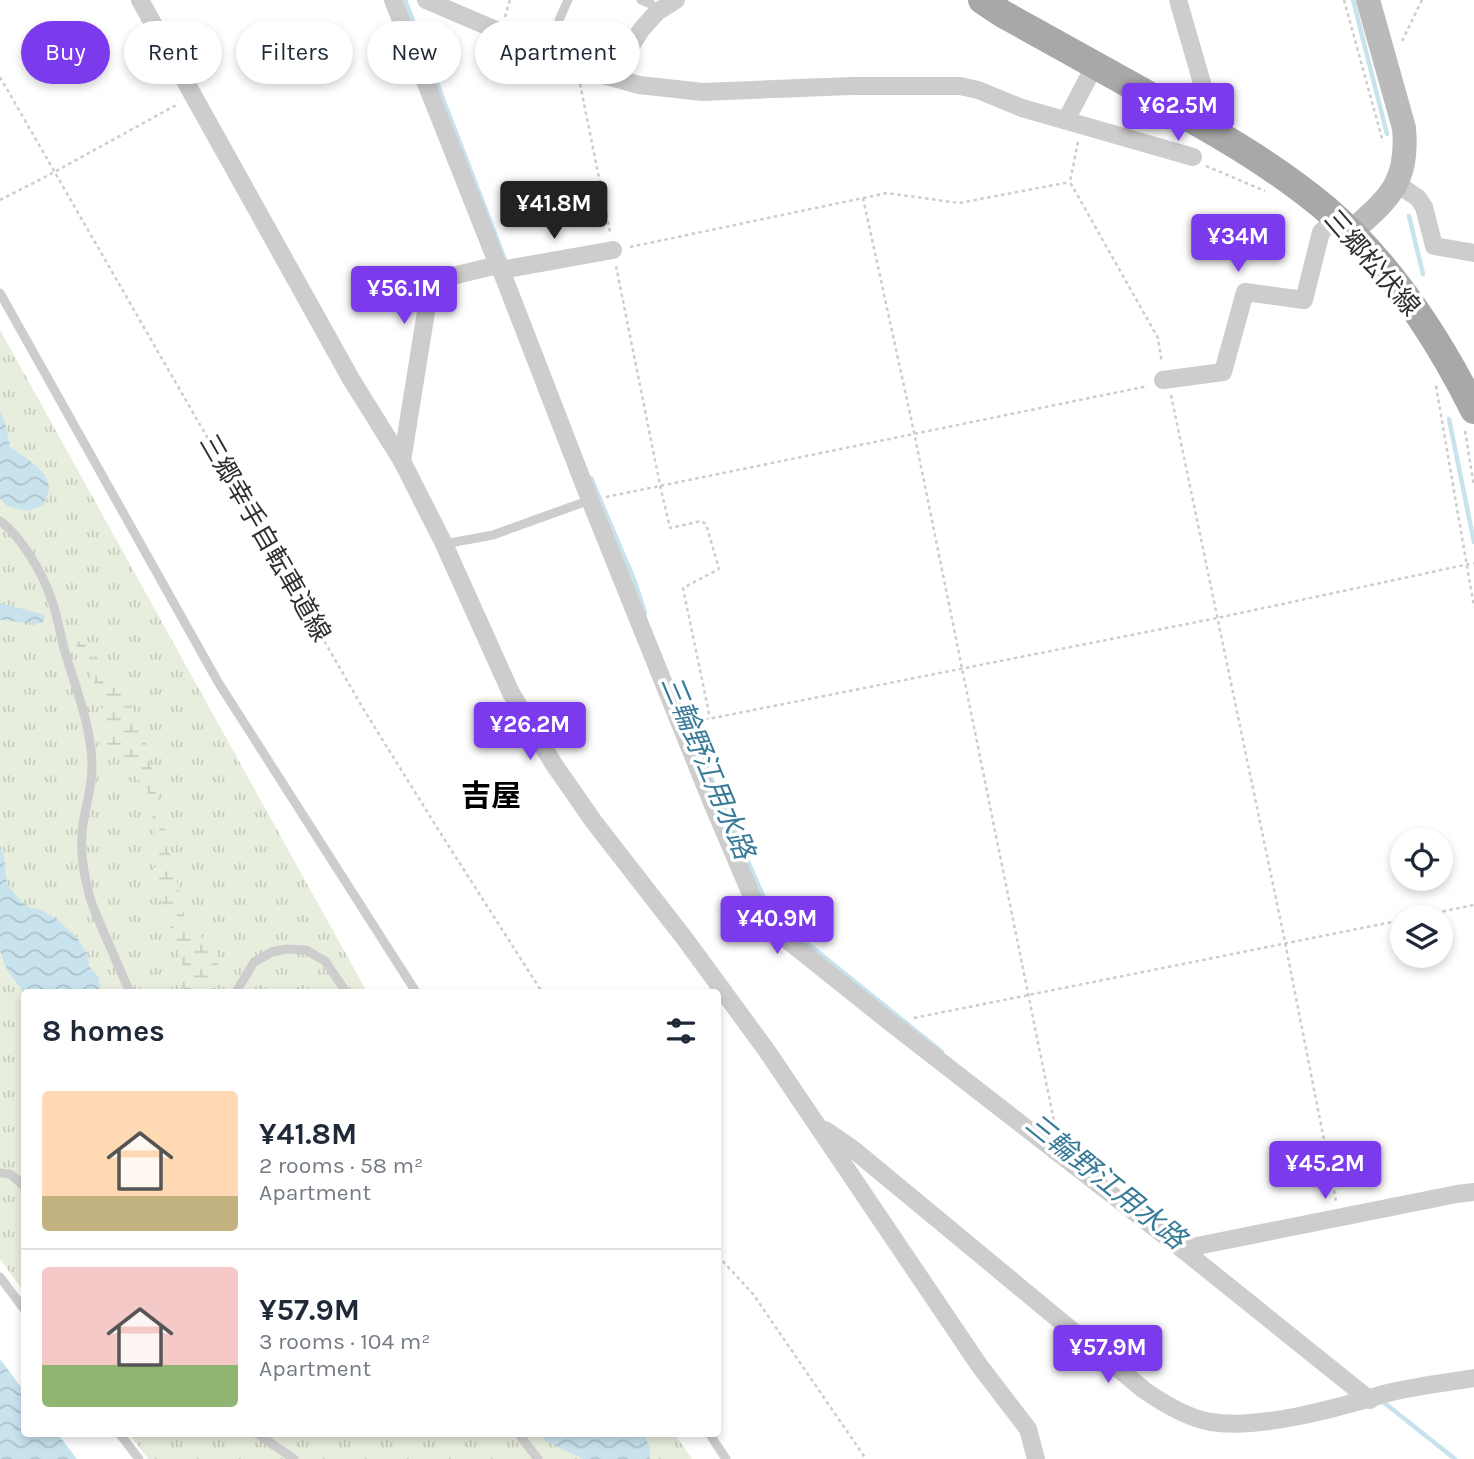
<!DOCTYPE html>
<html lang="en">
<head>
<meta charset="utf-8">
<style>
  body { margin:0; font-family:Karla,"Noto Sans JP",sans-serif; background:#f6f6f7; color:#1f2937; height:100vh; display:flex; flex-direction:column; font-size:26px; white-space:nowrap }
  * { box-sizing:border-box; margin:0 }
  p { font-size:23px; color:#747a83 }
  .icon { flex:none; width:38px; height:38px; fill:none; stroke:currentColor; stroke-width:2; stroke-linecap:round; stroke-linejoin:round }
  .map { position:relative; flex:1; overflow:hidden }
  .sheet { position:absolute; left:21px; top:989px; width:700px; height:448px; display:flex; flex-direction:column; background:#fff; border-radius:7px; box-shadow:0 4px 10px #0003 }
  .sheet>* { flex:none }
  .hud { position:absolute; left:21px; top:21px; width:700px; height:63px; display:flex; gap:14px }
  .fabs { position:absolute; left:1390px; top:828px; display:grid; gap:14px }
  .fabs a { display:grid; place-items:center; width:63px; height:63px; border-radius:50%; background:#fff; box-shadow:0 4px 10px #0003; font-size:35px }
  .price { position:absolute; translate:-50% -60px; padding:0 16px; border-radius:7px; background:#7c3aed; color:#fff; font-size:23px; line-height:46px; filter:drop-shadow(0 2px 4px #0008) }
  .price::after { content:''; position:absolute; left:50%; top:42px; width:21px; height:16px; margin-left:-10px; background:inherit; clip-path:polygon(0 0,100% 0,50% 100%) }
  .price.active { background:#222; color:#fff }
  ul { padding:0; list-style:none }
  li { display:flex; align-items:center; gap:21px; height:175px; padding:0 21px }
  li+li { border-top:2px solid #e0e1e3 }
  li span { display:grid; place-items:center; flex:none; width:196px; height:140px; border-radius:7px; color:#555 }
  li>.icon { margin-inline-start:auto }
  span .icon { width:84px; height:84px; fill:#fffc; stroke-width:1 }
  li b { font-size:30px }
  h2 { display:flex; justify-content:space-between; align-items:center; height:84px; padding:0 21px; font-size:30px }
  .pill { padding:0 24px; border-radius:32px; background:#fff; box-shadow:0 4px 10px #0003; font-size:24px; line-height:63px }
  .pill.active { background:#7c3aed; color:#fff }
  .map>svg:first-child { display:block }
  .grass { fill:url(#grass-tufts) }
  .wetland { fill:url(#wetland-marsh) }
  .water { fill:url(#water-waves) }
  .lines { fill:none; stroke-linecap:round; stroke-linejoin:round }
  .stream { stroke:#c8e3ee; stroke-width:4.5 }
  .path { stroke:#cdcdcd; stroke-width:2.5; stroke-dasharray:3.5 3.5; stroke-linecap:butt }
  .service { stroke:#cdcdcd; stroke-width:9 }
  .minor { stroke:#cdcdcd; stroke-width:18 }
  .secondary { stroke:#bababa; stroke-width:24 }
  .primary { stroke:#a8a8a8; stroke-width:28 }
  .labels { text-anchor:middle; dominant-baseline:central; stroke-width:7; stroke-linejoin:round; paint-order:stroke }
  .street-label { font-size:26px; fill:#303030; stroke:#fff }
  .water-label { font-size:28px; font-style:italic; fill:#387b98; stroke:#fff }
  .quarter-label { font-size:30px; font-weight:bold; fill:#000; stroke:#fff }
</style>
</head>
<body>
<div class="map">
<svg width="1474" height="1459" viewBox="0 0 1474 1459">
  <defs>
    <pattern id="grass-tufts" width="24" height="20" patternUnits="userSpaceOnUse" patternTransform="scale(1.75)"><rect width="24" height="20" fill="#e7eedd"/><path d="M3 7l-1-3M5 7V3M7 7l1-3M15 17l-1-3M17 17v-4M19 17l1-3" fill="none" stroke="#c6ccbe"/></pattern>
    <pattern id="wetland-marsh" width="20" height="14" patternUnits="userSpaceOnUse" patternTransform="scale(1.75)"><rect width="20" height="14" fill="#e7eedd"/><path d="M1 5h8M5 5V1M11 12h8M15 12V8" fill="none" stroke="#c6ccbe"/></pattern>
    <pattern id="water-waves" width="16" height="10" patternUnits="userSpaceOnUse" patternTransform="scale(1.75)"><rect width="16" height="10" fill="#c8e3ee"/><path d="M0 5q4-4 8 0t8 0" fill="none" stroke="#acc3cc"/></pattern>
  </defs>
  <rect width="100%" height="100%" fill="#fff"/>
  <!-- grass -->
  <g class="grass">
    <path d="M0,330L367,992H24V1292L0,1259Z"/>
    <path d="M129,1433H674L692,1459H148Z"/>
  </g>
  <!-- wetland -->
  <path class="wetland" d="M83,640C106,668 125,693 142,725L185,919L218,954C217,966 220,982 214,992H186L182,985V961L157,891L153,870L158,847L147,789L113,753L105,741L99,696L90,671L75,643Z"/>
  <!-- water -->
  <g class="water">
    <path d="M0,411L5,422L10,447C23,456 50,471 49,489C49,494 45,500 43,505L28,511L7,506L0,498Z"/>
    <path d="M0,603C15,608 30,609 45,616L43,622C29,626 14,620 0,620Z"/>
    <path d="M0,845L4,857L7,884L20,900L30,908L39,909L57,919L78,939L88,956L89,966L99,978L100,992H24V994C17,981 3,969 2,954L0,952Z"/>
    <path d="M0,1359L24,1391V1433H57L77,1459H0Z"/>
    <path d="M543,1433H643L650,1448V1459H583L544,1440Z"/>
  </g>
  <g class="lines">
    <!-- stream -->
    <g class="stream">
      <path d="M405,0L507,265"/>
      <path d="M1353,0L1387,134"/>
      <path d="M1409,216L1423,274"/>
      <path d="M1449,419L1474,542"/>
      <path d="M591,478L635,582L645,613"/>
      <path d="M705,764L771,914L942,1052"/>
      <path d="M1382,1401L1455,1459"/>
    </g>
    <!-- path -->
    <g class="path">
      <path d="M1344,0L1383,142"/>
      <path d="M505,17L510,0"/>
      <path d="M1402,41L1422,0"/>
      <path d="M0,77L364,710L441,834L542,992"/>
      <path d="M580,84L610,232"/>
      <path d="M1078,142L1070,182L1158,338L1162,363"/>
      <path d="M1206,166L1265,191"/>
      <path d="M863,198L914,432L1056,1131"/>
      <path d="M0,200L47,176L178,104"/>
      <path d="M630,247L887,193L959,203L1070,182"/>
      <path d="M616,266L660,485L670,528L701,521L706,524L719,569L683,588L710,718"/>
      <path d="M1436,386L1474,607"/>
      <path d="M1171,395L1285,942L1336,1201"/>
      <path d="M1465,431L1474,486"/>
      <path d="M606,497L1148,386"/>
      <path d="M698,721L1217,618L1474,563"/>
      <path d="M1415,917L1474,905"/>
      <path d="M914,1018L1402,920"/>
      <path d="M718,1256L753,1294L866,1459"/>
    </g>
    <!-- service -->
    <g class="service">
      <path d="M641,0L651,4L657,12"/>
      <path d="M559,20L568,0"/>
      <path d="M0,293L218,682L416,992"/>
      <path d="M0,521C22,537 43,574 52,601C58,617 60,635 65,652C76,689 92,728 92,767C92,787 86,805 83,824C80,846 83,872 89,894C92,907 99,920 104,933C113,953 121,973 130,992"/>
      <path d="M444,544L493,535L590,500"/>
      <path d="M236,992L254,962L272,952L286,949L306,950L325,961L346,992"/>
      <path d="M0,1173L10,1174L24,1186"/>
      <path d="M0,1277L24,1309"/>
      <path d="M119,1433L139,1459"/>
      <path d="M256,1433L294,1459"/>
      <path d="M518,1433L538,1459"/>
      <path d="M709,1433L726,1459"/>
    </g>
    <!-- minor -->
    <g class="minor">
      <path d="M140,0L351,379L402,461L444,544L511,693L553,763L594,822L685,939L767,1051L979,1365L1028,1429L1036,1459"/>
      <path d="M393,0L498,265L448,277L437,282L431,290L426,312L402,461"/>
      <path d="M426,0L596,73L639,85L703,92L851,86H960L978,90L1022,108L1193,157"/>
      <path d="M1178,0L1202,83L1200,103L1192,118"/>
      <path d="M596,73L631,46L641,30L657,12L676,0"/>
      <path d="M1066,120L1095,65"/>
      <path d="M1397,184L1418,198L1424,207L1434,246L1474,253"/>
      <path d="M495,266L501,270L590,500L712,803L762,920L891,1023L1182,1249L1370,1400"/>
      <path d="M501,270L613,250"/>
      <path d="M1163,380L1223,372L1245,292L1304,300L1321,232L1336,219"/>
      <path d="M825,1130L854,1150L1144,1390C1164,1404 1187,1418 1211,1422C1259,1430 1337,1408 1384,1394C1412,1386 1445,1383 1474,1378"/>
      <path d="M1182,1249L1457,1194L1474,1192"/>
    </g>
    <!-- secondary -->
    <path class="secondary" d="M1351,232C1389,198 1409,183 1404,128L1368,0"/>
    <!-- primary -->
    <path class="primary" d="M982,0L1003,14C1048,39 1093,64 1138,89C1203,125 1269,161 1326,209C1389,263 1437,336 1474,410"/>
  </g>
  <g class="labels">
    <!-- street labels -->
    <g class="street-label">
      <text transform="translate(1372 263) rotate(49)">三郷松伏線</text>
      <text transform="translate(265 538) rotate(60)">三郷幸手自転車道線</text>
    </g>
    <!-- water labels -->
    <g class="water-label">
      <text transform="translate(708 767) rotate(67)">三輪野江用水路</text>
      <text transform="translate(1106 1181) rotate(39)">三輪野江用水路</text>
    </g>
    <!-- quarter labels -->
    <g class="quarter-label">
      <text x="491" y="796">吉屋</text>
    </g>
  </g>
</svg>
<div class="fabs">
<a><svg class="icon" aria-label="locate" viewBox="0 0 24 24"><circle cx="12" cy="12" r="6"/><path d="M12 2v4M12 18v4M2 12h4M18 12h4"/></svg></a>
<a><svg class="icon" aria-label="layers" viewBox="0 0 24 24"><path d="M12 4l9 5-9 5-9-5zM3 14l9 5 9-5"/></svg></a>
</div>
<b class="price" style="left:1178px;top:143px">¥62.5M</b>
<b class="price active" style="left:554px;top:241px">¥41.8M</b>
<b class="price" style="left:1238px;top:274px">¥34M</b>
<b class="price" style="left:404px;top:326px">¥56.1M</b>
<b class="price" style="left:530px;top:762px">¥26.2M</b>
<b class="price" style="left:777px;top:956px">¥40.9M</b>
<b class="price" style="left:1325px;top:1201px">¥45.2M</b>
<b class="price" style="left:1108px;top:1385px">¥57.9M</b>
<div class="hud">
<a class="pill active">Buy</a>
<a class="pill">Rent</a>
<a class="pill">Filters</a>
<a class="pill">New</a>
<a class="pill">Apartment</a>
</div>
<section class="sheet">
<h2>8 homes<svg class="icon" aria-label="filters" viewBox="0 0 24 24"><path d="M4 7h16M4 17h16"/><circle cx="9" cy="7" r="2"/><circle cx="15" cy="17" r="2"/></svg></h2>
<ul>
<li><span style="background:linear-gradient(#ffd9b3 75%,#c2b280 0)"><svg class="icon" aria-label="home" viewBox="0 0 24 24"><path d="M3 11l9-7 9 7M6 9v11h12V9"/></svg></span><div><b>¥41.8M</b><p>2 rooms · 58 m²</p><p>Apartment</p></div></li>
<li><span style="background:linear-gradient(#f6c9c9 70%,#8fb573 0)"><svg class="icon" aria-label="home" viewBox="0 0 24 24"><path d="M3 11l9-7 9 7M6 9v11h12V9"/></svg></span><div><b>¥57.9M</b><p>3 rooms · 104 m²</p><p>Apartment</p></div></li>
</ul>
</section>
</div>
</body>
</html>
